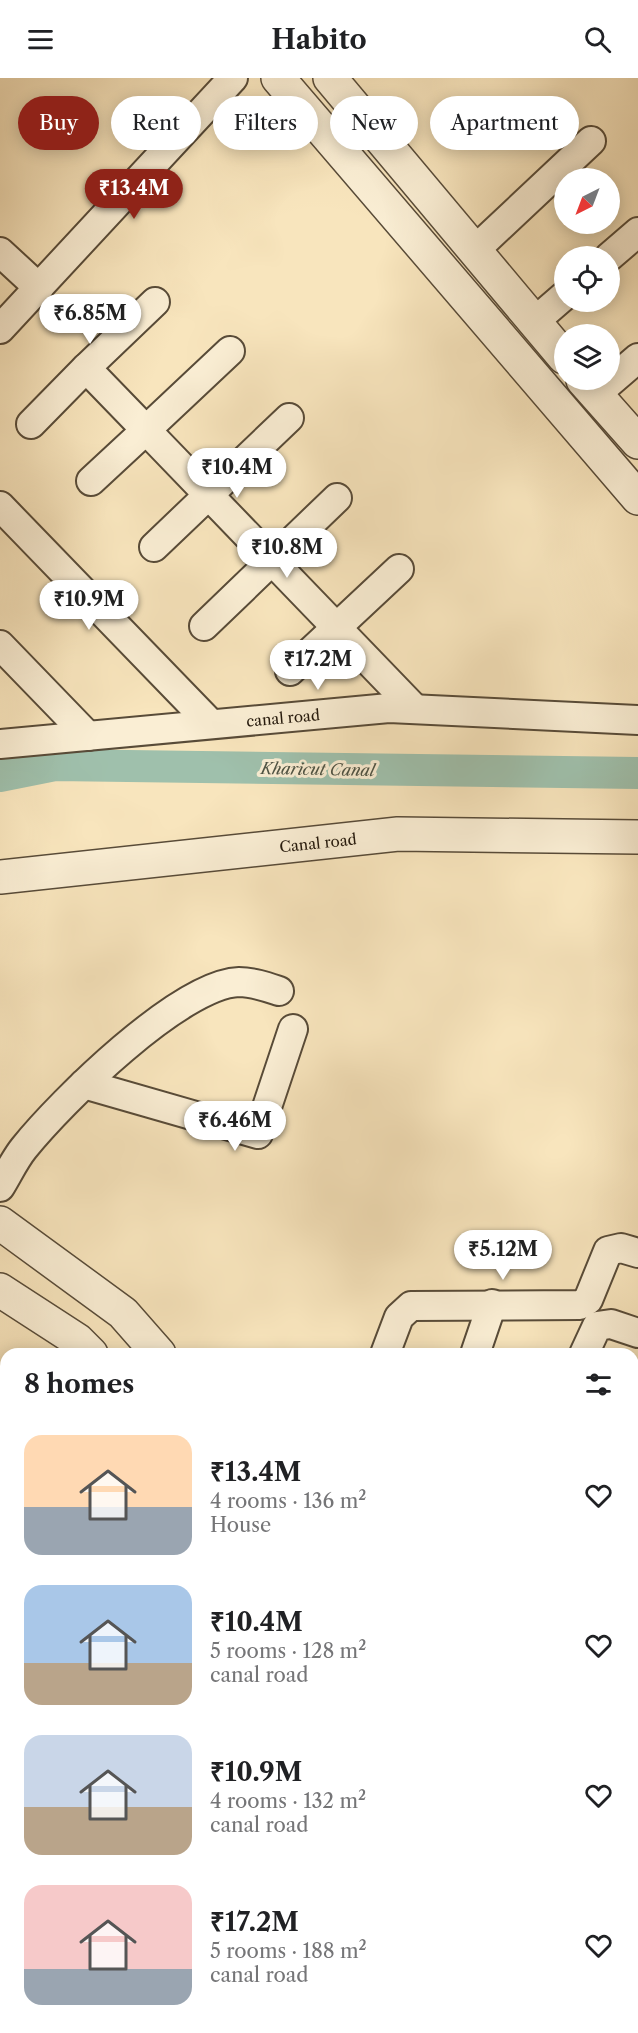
<!DOCTYPE html>
<html lang="en">
<head>
<meta charset="utf-8">
<style>
  body { margin:0; font-family:"Libre Caslon Text",serif; background:#f2f2f2; color:#202124; height:100vh; display:flex; flex-direction:column; font-size:22px; white-space:nowrap }
  * { box-sizing:border-box; margin:0 }
  p { font-size:20px; color:#757577 }
  .icon { flex:none; width:33px; height:33px; fill:none; stroke:currentColor; stroke-width:2; stroke-linecap:round; stroke-linejoin:round }
  .map { position:relative; flex:1; overflow:hidden }
  .sheet { position:absolute; left:0px; top:1270px; width:639px; height:686px; display:flex; flex-direction:column; background:#fff; border-radius:18px 18px 0 0; box-shadow:0 3px 15px #0003 }
  .sheet>* { flex:none }
  .banner { position:absolute; left:18px; top:18px; width:603px; height:54px; display:flex; gap:12px }
  .needle { width:39px; rotate:222deg }
  .controls { position:absolute; left:554px; top:90px; display:grid; gap:12px }
  .controls a { display:grid; place-items:center; width:66px; height:66px; border-radius:50%; background:#fff; box-shadow:0 3px 15px #0003; font-size:30px }
  .price { position:absolute; translate:-50% -51px; padding:0 14px; border-radius:21px; background:#fff; color:#222; font-size:20px; line-height:39px; filter:drop-shadow(0 2px 3px #0008) }
  .price::after { content:''; position:absolute; left:50%; top:36px; width:18px; height:14px; margin-left:-9px; background:inherit; clip-path:polygon(0 0,100% 0,50% 100%) }
  .price.selected { background:#8f2418; color:#fff }
  ul { padding:0; list-style:none }
  li { display:flex; align-items:center; gap:18px; height:150px; padding:0 24px }
  li span { display:grid; place-items:center; flex:none; width:168px; height:120px; border-radius:18px; color:#555 }
  li>.icon { margin-inline-start:auto }
  span .icon { width:72px; height:72px; fill:#fffc; stroke-width:1 }
  li b { font-size:26px }
  h2 { display:flex; justify-content:space-between; align-items:center; height:72px; padding:0 24px; font-size:26px }
  .pill { padding:0 21px; border-radius:27px; background:#fff; box-shadow:0 3px 15px #0003; font-size:21px; line-height:54px }
  .pill.selected { background:#8f2418; color:#fff }
  header { display:flex; justify-content:space-between; align-items:center; height:78px; padding:0 24px; background:#fff; font-size:27px; font-weight:700 }
  .map>svg:first-child { display:block }
  .lines { fill:none; stroke-linecap:round; stroke-linejoin:round }
  .canal { stroke:#9fc0ac; stroke-width:32 }
  .minor-casing { stroke:#584b38; stroke-width:32 }
  .tertiary-casing { stroke:#584b38; stroke-width:36 }
  .minor { stroke:#faeed4; stroke-width:28 }
  .tertiary { stroke:#faeed4; stroke-width:33 }
  .labels { text-anchor:middle; dominant-baseline:central; stroke-width:6; stroke-linejoin:round; paint-order:stroke }
  .street-label { font-size:15px; fill:#23180c; stroke:#faeed4 }
  .water-label { font-size:16px; font-style:italic; fill:#4e5344; stroke:#faeed4 }
</style>
</head>
<body>
<header><svg class="icon" aria-label="menu" viewBox="0 0 24 24"><path d="M4 6h16M4 12h16M4 18h16"/></svg>Habito<svg class="icon" aria-label="search" viewBox="0 0 24 24"><circle cx="10" cy="10" r="6"/><path d="M15 15l6 6"/></svg></header>
<div class="map">
<svg width="638" height="1955" viewBox="0 0 638 1955">
  <rect width="100%" height="100%" fill="#f8e5bd"/>
  <filter id="stains"><feTurbulence type="fractalNoise" baseFrequency=".00333" numOctaves="4"/><feColorMatrix values="0 0 0 0 .2 0 0 0 0 .09 0 0 0 0 .02 0 0 0 .5 -.17"/></filter>
  <radialGradient id="worn" r=".72"><stop offset=".6" stop-color="#630" stop-opacity="0"/><stop offset="1" stop-color="#630" stop-opacity=".3"/></radialGradient>
  <g class="lines">
    <!-- canal -->
    <path class="canal" d="M0,698L55,687L638,695"/>
    <defs>
      <g id="minor">
        <path d="M474,173L591,63"/>
        <path d="M0,174L39,210"/>
        <path d="M609,179L638,154"/>
        <path d="M534,244L564,218"/>
        <path d="M0,251L233,0"/>
        <path d="M86,290L155,224"/>
        <path d="M596,316L638,280"/>
        <path d="M31,346L86,290L146,352L230,273"/>
        <path d="M91,403L146,352L415,631"/>
        <path d="M0,428L211,646"/>
        <path d="M154,469L289,340"/>
        <path d="M204,548L337,420"/>
        <path d="M0,567L88,658"/>
        <path d="M290,593L399,491"/>
        <path d="M0,666L389,630L638,642"/>
        <path d="M84,1006L258,1056L293,951"/>
        <path d="M0,1109C8,1096 15,1081 24,1070C61,1024 180,906 239,904C253,904 267,909 279,913"/>
        <path d="M385,1276L399,1239L411,1228L580,1227L588,1222L608,1173L621,1170L638,1175"/>
        <path d="M475,1276L492,1226"/>
        <path d="M584,1276L597,1248L611,1246L638,1255"/>
        <path d="M633,1399L638,1401"/>
        <path d="M633,1483L638,1469"/>
        <path d="M434,1955L437,1950"/>
      </g>
      <g id="tertiary">
        <path d="M278,0L638,420"/>
        <path d="M330,0L564,279"/>
        <path d="M583,302L638,364"/>
        <path d="M0,799L398,756L638,759"/>
        <path d="M0,1145L123,1235L159,1276"/>
        <path d="M0,1212L77,1262L91,1276"/>
        <path d="M633,1538L638,1527"/>
        <path d="M633,1618L638,1608"/>
        <path d="M633,1757L638,1759"/>
        <path d="M633,1824L638,1827"/>
      </g>
    </defs>
    <!-- minor casing -->
    <use href="#minor" class="minor-casing"/>
    <!-- tertiary casing -->
    <use href="#tertiary" class="tertiary-casing"/>
    <!-- minor -->
    <use href="#minor" class="minor"/>
    <!-- tertiary -->
    <use href="#tertiary" class="tertiary"/>
  </g>
  <g class="labels">
    <!-- street labels -->
    <g class="street-label">
      <text transform="translate(283 640) rotate(-5)">canal road</text>
      <text transform="translate(318 765) rotate(-6)">Canal road</text>
    </g>
    <!-- water labels -->
    <g class="water-label">
      <text transform="translate(318 691) rotate(1)">Kharicut Canal</text>
    </g>
  </g>
  <rect width="100%" height="100%" filter="url(#stains)"/>
  <rect width="100%" height="100%" fill="url(#worn)"/>
</svg>
<div class="controls">
<a><svg class="needle" viewBox="-14 -14 28 28"><path d="M0-13l5 13h-10z" fill="#e53935"/><path d="M0 13l5-13h-10z" fill="#757577"/></svg></a>
<a><svg class="icon" aria-label="locate" viewBox="0 0 24 24"><circle cx="12" cy="12" r="6"/><path d="M12 2v4M12 18v4M2 12h4M18 12h4"/></svg></a>
<a><svg class="icon" aria-label="layers" viewBox="0 0 24 24"><path d="M12 4l9 5-9 5-9-5zM3 14l9 5 9-5"/></svg></a>
</div>
<b class="price selected" style="left:134px;top:142px">₹13.4M</b>
<b class="price" style="left:90px;top:267px">₹6.85M</b>
<b class="price" style="left:237px;top:421px">₹10.4M</b>
<b class="price" style="left:287px;top:501px">₹10.8M</b>
<b class="price" style="left:89px;top:553px">₹10.9M</b>
<b class="price" style="left:318px;top:613px">₹17.2M</b>
<b class="price" style="left:235px;top:1074px">₹6.46M</b>
<b class="price" style="left:503px;top:1203px">₹5.12M</b>
<div class="banner">
<a class="pill selected">Buy</a>
<a class="pill">Rent</a>
<a class="pill">Filters</a>
<a class="pill">New</a>
<a class="pill">Apartment</a>
</div>
<section class="sheet">
<h2>8 homes<svg class="icon" aria-label="filters" viewBox="0 0 24 24"><path d="M4 7h16M4 17h16"/><circle cx="9" cy="7" r="2"/><circle cx="15" cy="17" r="2"/></svg></h2>
<ul>
<li><span style="background:linear-gradient(#ffd9b3 60%,#9aa5b1 0)"><svg class="icon" aria-label="home" viewBox="0 0 24 24"><path d="M3 11l9-7 9 7M6 9v11h12V9"/></svg></span><div><b>₹13.4M</b><p>4 rooms · 136 m²</p><p>House</p></div><svg class="icon" aria-label="heart" viewBox="0 0 24 24"><path d="M12 20l-8-8c-3-5 5-10 8-4 3-6 11-1 8 4z"/></svg></li>
<li><span style="background:linear-gradient(#a9c7e8 65%,#b9a48a 0)"><svg class="icon" aria-label="home" viewBox="0 0 24 24"><path d="M3 11l9-7 9 7M6 9v11h12V9"/></svg></span><div><b>₹10.4M</b><p>5 rooms · 128 m²</p><p>canal road</p></div><svg class="icon" aria-label="heart" viewBox="0 0 24 24"><path d="M12 20l-8-8c-3-5 5-10 8-4 3-6 11-1 8 4z"/></svg></li>
<li><span style="background:linear-gradient(#c9d6e8 60%,#b9a48a 0)"><svg class="icon" aria-label="home" viewBox="0 0 24 24"><path d="M3 11l9-7 9 7M6 9v11h12V9"/></svg></span><div><b>₹10.9M</b><p>4 rooms · 132 m²</p><p>canal road</p></div><svg class="icon" aria-label="heart" viewBox="0 0 24 24"><path d="M12 20l-8-8c-3-5 5-10 8-4 3-6 11-1 8 4z"/></svg></li>
<li><span style="background:linear-gradient(#f6c9c9 70%,#9aa5b1 0)"><svg class="icon" aria-label="home" viewBox="0 0 24 24"><path d="M3 11l9-7 9 7M6 9v11h12V9"/></svg></span><div><b>₹17.2M</b><p>5 rooms · 188 m²</p><p>canal road</p></div><svg class="icon" aria-label="heart" viewBox="0 0 24 24"><path d="M12 20l-8-8c-3-5 5-10 8-4 3-6 11-1 8 4z"/></svg></li>
</ul>
</section>
</div>
</body>
</html>
